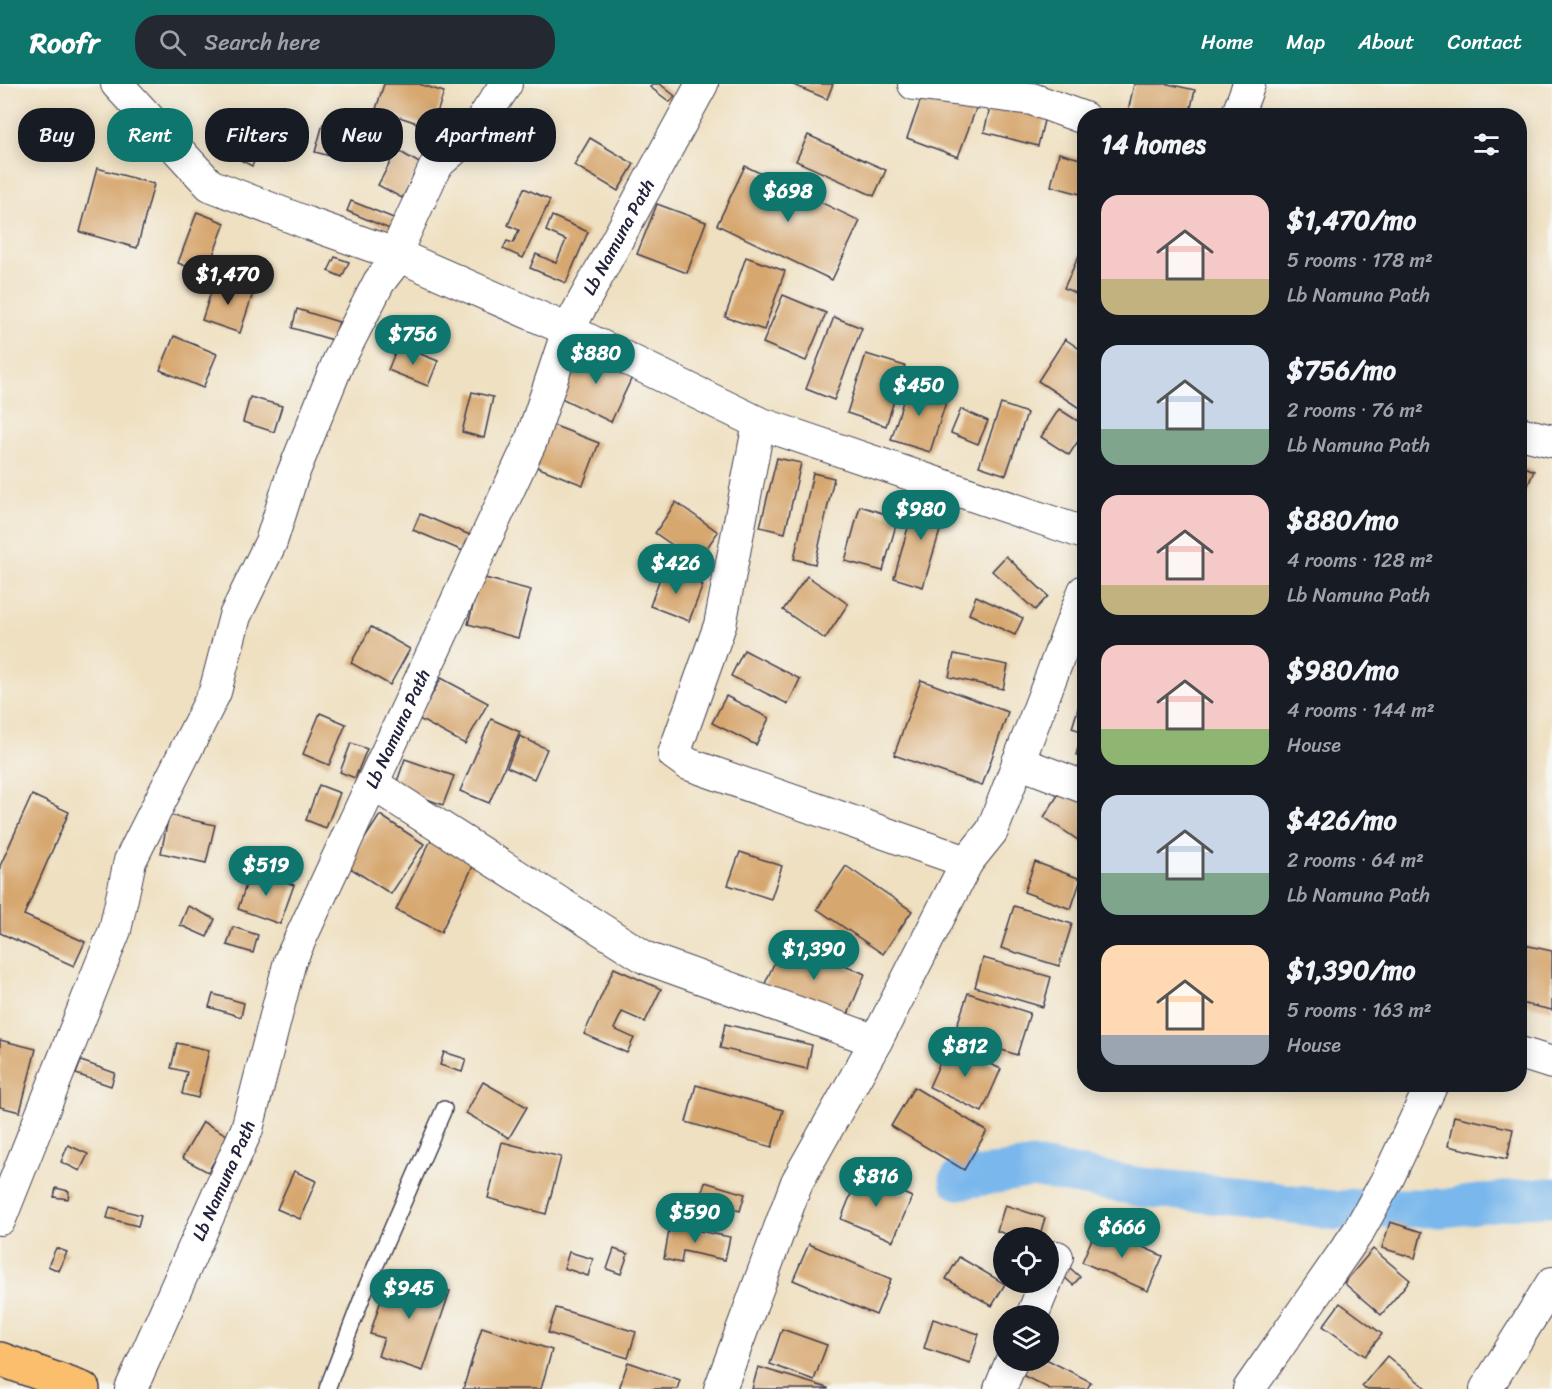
<!DOCTYPE html>
<html lang="en">
<head>
<meta charset="utf-8">
<style>
  body { margin:0; font-family:Sriracha,sans-serif; background:#242831; color:#f1f3f6; height:100vh; display:flex; flex-direction:column; font-size:22px; white-space:nowrap }
  * { box-sizing:border-box; margin:0 }
  p { font-size:20px; color:#9ea1a6 }
  .icon { flex:none; width:33px; height:33px; fill:none; stroke:currentColor; stroke-width:2; stroke-linecap:round; stroke-linejoin:round }
  .map { position:relative; flex:1; overflow:hidden }
  .drawer { position:absolute; left:1077px; top:24px; width:450px; height:984px; display:flex; flex-direction:column; background:#171b24; border-radius:24px; box-shadow:0 3px 15px #0003 }
  .drawer>* { flex:none }
  .top-card { position:absolute; left:18px; top:24px; width:570px; height:54px; display:flex; gap:12px }
  .tools { position:absolute; left:993px; top:1143px; display:grid; gap:12px }
  .tools a { display:grid; place-items:center; width:66px; height:66px; border-radius:50%; background:#171b24; box-shadow:0 3px 15px #0003; font-size:30px }
  .price { position:absolute; translate:-50% -51px; padding:0 14px; border-radius:21px; background:#0f766e; color:#fff; font-size:20px; line-height:39px; filter:drop-shadow(0 2px 3px #0008) }
  .price::after { content:''; position:absolute; left:50%; top:36px; width:18px; height:14px; margin-left:-9px; background:inherit; clip-path:polygon(0 0,100% 0,50% 100%) }
  .price.active { background:#222; color:#fff }
  ul { padding:0; list-style:none }
  li { display:flex; align-items:center; gap:18px; height:150px; padding:0 24px }
  li span { display:grid; place-items:center; flex:none; width:168px; height:120px; border-radius:18px; color:#555 }
  li>.icon { margin-inline-start:auto }
  span .icon { width:72px; height:72px; fill:#fffc; stroke-width:1 }
  li b { font-size:26px }
  h2 { display:flex; justify-content:space-between; align-items:center; height:72px; padding:0 24px; font-size:26px }
  .tag { padding:0 21px; border-radius:24px; background:#171b24; box-shadow:0 3px 15px #0003; font-size:21px; line-height:54px }
  .tag.active { background:#0f766e; color:#fff }
  header { display:flex; align-items:center; gap:36px; box-sizing:border-box; height:84px; padding:0 30px; background:#0f766e; color:#fff }
  header strong { font-size:28px }
  nav { display:flex; gap:33px; margin-inline-start:auto; font-size:21px }
  .search { width:420px; height:54px; background:#242831; display:flex; align-items:center; gap:15px; box-sizing:border-box; padding:0 21px; border-radius:24px; color:#9ea1a6; font-size:22px }
  .map>svg:first-child { display:block }
  .lines { fill:none; stroke-linecap:round; stroke-linejoin:round }
  .canal { stroke:#79b7ec; stroke-width:39 }
  .building { fill:#d7a770 }
  .service-casing { stroke:#413e4f; stroke-width:18 }
  .minor-casing { stroke:#413e4f; stroke-width:34 }
  .trunk-casing { stroke:#413e4f; stroke-width:36 }
  .service { stroke:#fff; stroke-width:15 }
  .minor { stroke:#fff; stroke-width:32 }
  .trunk { stroke:#fabe6d; stroke-width:33 }
  .labels { text-anchor:middle; dominant-baseline:central; stroke-width:5; stroke-linejoin:round; paint-order:stroke }
  .street-label { font-size:18px; fill:#22223b; stroke:#f6f6f2 }
</style>
</head>
<body>
<header>
<strong>Roofr</strong>
<div class="search"><svg class="icon" aria-label="search" viewBox="0 0 24 24"><circle cx="10" cy="10" r="6"/><path d="M15 15l6 6"/></svg>Search here</div>
<nav><a>Home</a><a>Map</a><a>About</a><a>Contact</a></nav>
</header>
<div class="map">
<svg width="1552" height="1305" viewBox="0 0 1552 1305">
  <rect width="100%" height="100%" fill="#f6f6f2"/>
  <filter id="ink" filterUnits="userSpaceOnUse"><feTurbulence type="fractalNoise" baseFrequency=".0167" numOctaves="2"/><feDisplacementMap in="SourceGraphic" scale="12" xChannelSelector="R" yChannelSelector="G"/><feConvolveMatrix kernelMatrix="1 2 1 2 8 2 1 2 1" color-interpolation-filters="sRGB"/></filter>
  <filter id="wash" filterUnits="userSpaceOnUse"><feTurbulence type="fractalNoise" baseFrequency=".008" numOctaves="4" result="noise"/><feDisplacementMap in="SourceGraphic" scale="24" xChannelSelector="R" yChannelSelector="G"/><feGaussianBlur stdDeviation="1.35" result="paint"/><feColorMatrix in="noise" values="0 0 0 0 0 0 0 0 0 0 0 0 0 0 0 0 0 1.4 0 .05"/><feComposite in="paint" operator="in"/></filter>
  <g filter="url(#wash)">
    <rect width="100%" height="100%" fill="#efe0c1"/>
    <g class="lines">
      <!-- canal -->
      <path class="canal" d="M959,1096L1033,1084L1141,1103L1253,1114L1337,1127L1354,1124H1445L1527,1114L1552,1113"/>
    </g>
    <g id="blocks">
      <!-- building -->
      <g class="building">
        <path d="M384,0H419L444,8L432,44L376,25Z"/>
        <path d="M652,0H660L675,12L670,18L650,3Z"/>
        <path d="M791,0H833L827,15Z"/>
        <path d="M1134,0H1168L1195,6L1189,32H1127Z"/>
        <path d="M925,4L977,22L958,73L907,54Z"/>
        <path d="M991,19L1045,32L1038,62L984,48Z"/>
        <path d="M323,40L342,45L334,73L315,68Z"/>
        <path d="M226,42L263,60L252,82L215,63Z"/>
        <path d="M808,51L886,86L874,112L796,77Z"/>
        <path d="M590,54L634,80L618,107L574,81Z"/>
        <path d="M397,66L421,80L402,114L378,101Z"/>
        <path d="M1059,69L1084,76V111L1051,102Z"/>
        <path d="M745,82L860,137L832,196L717,141Z"/>
        <path d="M97,84L154,100L137,164L80,148Z"/>
        <path d="M524,104L550,116L523,174L503,165L507,157L513,159L519,146L508,141Z"/>
        <path d="M351,117L396,135L392,146L347,127Z"/>
        <path d="M657,120L706,138L687,189L637,170Z"/>
        <path d="M197,128L225,139L206,190L178,179Z"/>
        <path d="M552,132L588,148L566,199L530,184L536,170L556,179L566,156L546,147Z"/>
        <path d="M1082,165L1084,166V213L1064,204Z"/>
        <path d="M335,173L349,178L342,193L328,187Z"/>
        <path d="M746,173L785,187L764,246L725,233Z"/>
        <path d="M215,196L253,209L240,249L202,236Z"/>
        <path d="M783,211L826,229L806,277L763,259Z"/>
        <path d="M297,225L339,238L333,256L292,244Z"/>
        <path d="M834,233L862,244L834,316L806,305Z"/>
        <path d="M174,252L217,270L203,304L160,286Z"/>
        <path d="M1065,255L1084,268V327L1038,297Z"/>
        <path d="M398,261L438,277L428,302L388,286Z"/>
        <path d="M582,264L634,289L611,338L559,313Z"/>
        <path d="M866,270L905,282L886,342L847,329Z"/>
        <path d="M909,298L948,312L930,368L891,356Z"/>
        <path d="M472,308L493,313L484,354L462,348Z"/>
        <path d="M250,313L282,322L274,348L243,338Z"/>
        <path d="M1001,320L1027,329L1006,391L979,382Z"/>
        <path d="M961,325L988,337L978,360L951,349Z"/>
        <path d="M1059,325L1084,341V348L1069,371L1041,353Z"/>
        <path d="M545,338L599,359L583,401L529,380Z"/>
        <path d="M777,374L801,379L785,449L760,443Z"/>
        <path d="M1520,381L1534,387L1520,420Z"/>
        <path d="M813,389L834,394L815,480L794,475Z"/>
        <path d="M917,411L948,420L923,503L894,494Z"/>
        <path d="M676,418L718,448L697,478L655,449Z"/>
        <path d="M860,422L898,434L883,487L845,477Z"/>
        <path d="M420,430L470,451L463,467L413,446Z"/>
        <path d="M1006,472L1048,512L1035,526L992,487Z"/>
        <path d="M663,486L703,501L689,537L650,522Z"/>
        <path d="M807,492L848,520L825,555L783,526Z"/>
        <path d="M481,493L531,506L518,554L468,540Z"/>
        <path d="M976,512L1023,534L1015,551L969,530Z"/>
        <path d="M371,543L410,565L390,601L351,579Z"/>
        <path d="M744,566L800,595L788,620L731,592Z"/>
        <path d="M954,570L1008,581L1003,605L949,593Z"/>
        <path d="M441,594L488,619L465,660L419,635Z"/>
        <path d="M921,596L1008,628L982,702L894,671Z"/>
        <path d="M1084,605V648L1072,644Z"/>
        <path d="M726,612L769,634L756,661L712,639Z"/>
        <path d="M320,629L346,640L329,681L303,670Z"/>
        <path d="M491,635L520,648L489,719L460,707Z"/>
        <path d="M520,652L547,665L534,695L507,683Z"/>
        <path d="M1081,653L1084,654V673L1076,671Z"/>
        <path d="M351,659L367,665L355,694L340,688Z"/>
        <path d="M405,675L454,692L443,721L395,703Z"/>
        <path d="M319,701L340,709L326,744L306,736Z"/>
        <path d="M1063,703L1084,716V760L1044,733Z"/>
        <path d="M32,711L69,728L24,831L85,858L74,882L0,849V782Z"/>
        <path d="M169,731L215,741L206,779L161,769Z"/>
        <path d="M380,731L424,760L391,810L347,782Z"/>
        <path d="M432,754L476,776L441,848L396,826Z"/>
        <path d="M740,768L782,782L771,815L728,801Z"/>
        <path d="M1035,778L1081,795L1071,825L1024,808Z"/>
        <path d="M846,782L912,827L883,870L817,825Z"/>
        <path d="M251,786L294,801L280,840L238,825Z"/>
        <path d="M188,822L215,835L207,853L180,841Z"/>
        <path d="M1014,822L1072,840L1059,882L1001,864Z"/>
        <path d="M233,843L258,851L253,869L227,861Z"/>
        <path d="M785,855L865,890L844,940L763,904Z"/>
        <path d="M1520,860L1552,867V926L1520,919Z"/>
        <path d="M983,874L1051,893L1043,923L975,903Z"/>
        <path d="M614,884L661,905L645,938L622,928L614,945L634,954L627,969L584,950Z"/>
        <path d="M968,909L1030,929L1017,971L954,950Z"/>
        <path d="M213,910L244,919L241,933L209,923Z"/>
        <path d="M725,940L812,961L807,985L720,964Z"/>
        <path d="M0,956L36,965L20,1028L0,1023Z"/>
        <path d="M177,959L209,966L198,1014L182,1010L187,988L171,984Z"/>
        <path d="M948,961L1001,985L982,1028L929,1003Z"/>
        <path d="M444,968L466,975L462,988L440,981Z"/>
        <path d="M81,977L115,989L111,1002L76,990Z"/>
        <path d="M483,998L527,1023L509,1054L466,1029Z"/>
        <path d="M696,1001L783,1026L772,1063L686,1038Z"/>
        <path d="M914,1003L987,1047L964,1086L891,1042Z"/>
        <path d="M1454,1032L1513,1045L1507,1075L1448,1062Z"/>
        <path d="M203,1038L229,1052L208,1088L182,1074Z"/>
        <path d="M502,1058L561,1073L546,1130L488,1114Z"/>
        <path d="M68,1061L88,1070L80,1087L61,1078Z"/>
        <path d="M294,1087L316,1097L300,1135L277,1125Z"/>
        <path d="M859,1090L912,1113L893,1157L841,1135Z"/>
        <path d="M705,1098L745,1110L740,1127L720,1121L718,1129L697,1123Z"/>
        <path d="M56,1104L69,1107L68,1115L54,1113Z"/>
        <path d="M1005,1121L1045,1134L1039,1154H1017L997,1147Z"/>
        <path d="M110,1123L141,1131L138,1142L107,1134Z"/>
        <path d="M1390,1138L1422,1148L1415,1174L1382,1164Z"/>
        <path d="M670,1141L730,1153L725,1176L683,1167L681,1179L664,1175Z"/>
        <path d="M1097,1143L1163,1172L1148,1207L1082,1178Z"/>
        <path d="M809,1160L891,1195L876,1231L793,1196Z"/>
        <path d="M56,1164L67,1168L59,1187L48,1182Z"/>
        <path d="M614,1165L628,1170L621,1190L607,1185Z"/>
        <path d="M1373,1165L1410,1196L1381,1231L1344,1199Z"/>
        <path d="M569,1168L593,1175L588,1192L564,1184Z"/>
        <path d="M959,1173L1005,1200L992,1222L946,1195Z"/>
        <path d="M1069,1183L1080,1193L1073,1201L1062,1191Z"/>
        <path d="M390,1188L450,1207L423,1287L378,1272L384,1254L370,1250Z"/>
        <path d="M1340,1219L1382,1250L1365,1272L1323,1242Z"/>
        <path d="M556,1224L636,1248L628,1274L548,1249Z"/>
        <path d="M933,1235L979,1250L970,1279L924,1264Z"/>
        <path d="M482,1243L552,1266L541,1305H463Z"/>
        <path d="M782,1245L827,1261L814,1296L770,1280Z"/>
        <path d="M1387,1272L1427,1305H1365L1362,1302Z"/>
        <path d="M1029,1276H1048L1091,1298L1087,1305H1050L1022,1291Z"/>
        <path d="M628,1278L680,1296L677,1305H619Z"/>
        <path d="M758,1283L828,1304V1305H752Z"/>
      </g>
    </g>
  </g>
  <g filter="url(#ink)">
    <use href="#blocks" fill-opacity="0" stroke="#413e4f" stroke-width="1.5"/>
    <g class="lines">
      <defs>
        <path id="service" d="M327,1305L365,1206L444,1025"/>
        <g id="minor">
          <path d="M117,0L210,101L310,140L395,170L568,246L759,339L1084,449"/>
          <path d="M914,0L1032,15L1084,34"/>
          <path d="M1237,32L1249,0"/>
          <path d="M759,339L720,541L674,670L688,680L967,778"/>
          <path d="M1520,349L1552,357"/>
          <path d="M1018,678L1084,703"/>
          <path d="M373,700L646,874L876,957"/>
          <path d="M1520,969L1552,979"/>
          <path d="M0,1135L115,846L130,777L215,608L235,532L271,458L292,392L339,276L379,198L393,180L395,170L436,81L474,48L506,0"/>
          <path d="M1048,1193L1057,1173"/>
          <path d="M1032,1232L1046,1198"/>
          <path id="s1" d="M131,1305L247,1045L290,877L531,357L568,246L702,0"/>
          <path d="M720,1305L797,1098L876,957L967,778L992,747L1084,507"/>
          <path d="M1000,1305L1012,1276"/>
          <path d="M1249,1305L1358,1148L1388,1094L1432,1000"/>
          <path d="M1486,1305L1552,1199"/>
        </g>
        <path id="trunk" d="M0,1275L83,1305"/>
      </defs>
      <!-- service casing -->
      <use href="#service" class="service-casing"/>
      <!-- minor casing -->
      <use href="#minor" class="minor-casing"/>
      <!-- trunk casing -->
      <use href="#trunk" class="trunk-casing"/>
      <!-- service -->
      <use href="#service" class="service"/>
      <!-- minor -->
      <use href="#minor" class="minor"/>
      <!-- trunk -->
      <use href="#trunk" class="trunk"/>
    </g>
  </g>
  <g class="labels">
    <!-- street labels -->
    <g class="street-label">
      <text stroke="none"><textPath href="#s1" startOffset="1254">Lb Namuna Path</textPath></text>
      <text stroke="none"><textPath href="#s1" startOffset="714">Lb Namuna Path</textPath></text>
      <text stroke="none"><textPath href="#s1" startOffset="228">Lb Namuna Path</textPath></text>
    </g>
  </g>
</svg>
<div class="tools">
<a><svg class="icon" aria-label="locate" viewBox="0 0 24 24"><circle cx="12" cy="12" r="6"/><path d="M12 2v4M12 18v4M2 12h4M18 12h4"/></svg></a>
<a><svg class="icon" aria-label="layers" viewBox="0 0 24 24"><path d="M12 4l9 5-9 5-9-5zM3 14l9 5 9-5"/></svg></a>
</div>
<b class="price" style="left:788px;top:139px">$698</b>
<b class="price active" style="left:228px;top:222px">$1,470</b>
<b class="price" style="left:413px;top:282px">$756</b>
<b class="price" style="left:596px;top:301px">$880</b>
<b class="price" style="left:919px;top:333px">$450</b>
<b class="price" style="left:921px;top:457px">$980</b>
<b class="price" style="left:676px;top:511px">$426</b>
<b class="price" style="left:266px;top:813px">$519</b>
<b class="price" style="left:814px;top:897px">$1,390</b>
<b class="price" style="left:965px;top:994px">$812</b>
<b class="price" style="left:876px;top:1124px">$816</b>
<b class="price" style="left:695px;top:1160px">$590</b>
<b class="price" style="left:1122px;top:1175px">$666</b>
<b class="price" style="left:409px;top:1236px">$945</b>
<div class="top-card">
<a class="tag">Buy</a>
<a class="tag active">Rent</a>
<a class="tag">Filters</a>
<a class="tag">New</a>
<a class="tag">Apartment</a>
</div>
<section class="drawer">
<h2>14 homes<svg class="icon" aria-label="filters" viewBox="0 0 24 24"><path d="M4 7h16M4 17h16"/><circle cx="9" cy="7" r="2"/><circle cx="15" cy="17" r="2"/></svg></h2>
<ul>
<li><span style="background:linear-gradient(#f6c9c9 70%,#c2b280 0)"><svg class="icon" aria-label="home" viewBox="0 0 24 24"><path d="M3 11l9-7 9 7M6 9v11h12V9"/></svg></span><div><b>$1,470/mo</b><p>5 rooms · 178 m²</p><p>Lb Namuna Path</p></div></li>
<li><span style="background:linear-gradient(#c9d6e8 70%,#7fa58c 0)"><svg class="icon" aria-label="home" viewBox="0 0 24 24"><path d="M3 11l9-7 9 7M6 9v11h12V9"/></svg></span><div><b>$756/mo</b><p>2 rooms · 76 m²</p><p>Lb Namuna Path</p></div></li>
<li><span style="background:linear-gradient(#f6c9c9 75%,#c2b280 0)"><svg class="icon" aria-label="home" viewBox="0 0 24 24"><path d="M3 11l9-7 9 7M6 9v11h12V9"/></svg></span><div><b>$880/mo</b><p>4 rooms · 128 m²</p><p>Lb Namuna Path</p></div></li>
<li><span style="background:linear-gradient(#f6c9c9 70%,#8fb573 0)"><svg class="icon" aria-label="home" viewBox="0 0 24 24"><path d="M3 11l9-7 9 7M6 9v11h12V9"/></svg></span><div><b>$980/mo</b><p>4 rooms · 144 m²</p><p>House</p></div></li>
<li><span style="background:linear-gradient(#c9d6e8 65%,#7fa58c 0)"><svg class="icon" aria-label="home" viewBox="0 0 24 24"><path d="M3 11l9-7 9 7M6 9v11h12V9"/></svg></span><div><b>$426/mo</b><p>2 rooms · 64 m²</p><p>Lb Namuna Path</p></div></li>
<li><span style="background:linear-gradient(#ffd9b3 75%,#9aa5b1 0)"><svg class="icon" aria-label="home" viewBox="0 0 24 24"><path d="M3 11l9-7 9 7M6 9v11h12V9"/></svg></span><div><b>$1,390/mo</b><p>5 rooms · 163 m²</p><p>House</p></div></li>
</ul>
</section>
</div>
</body>
</html>
